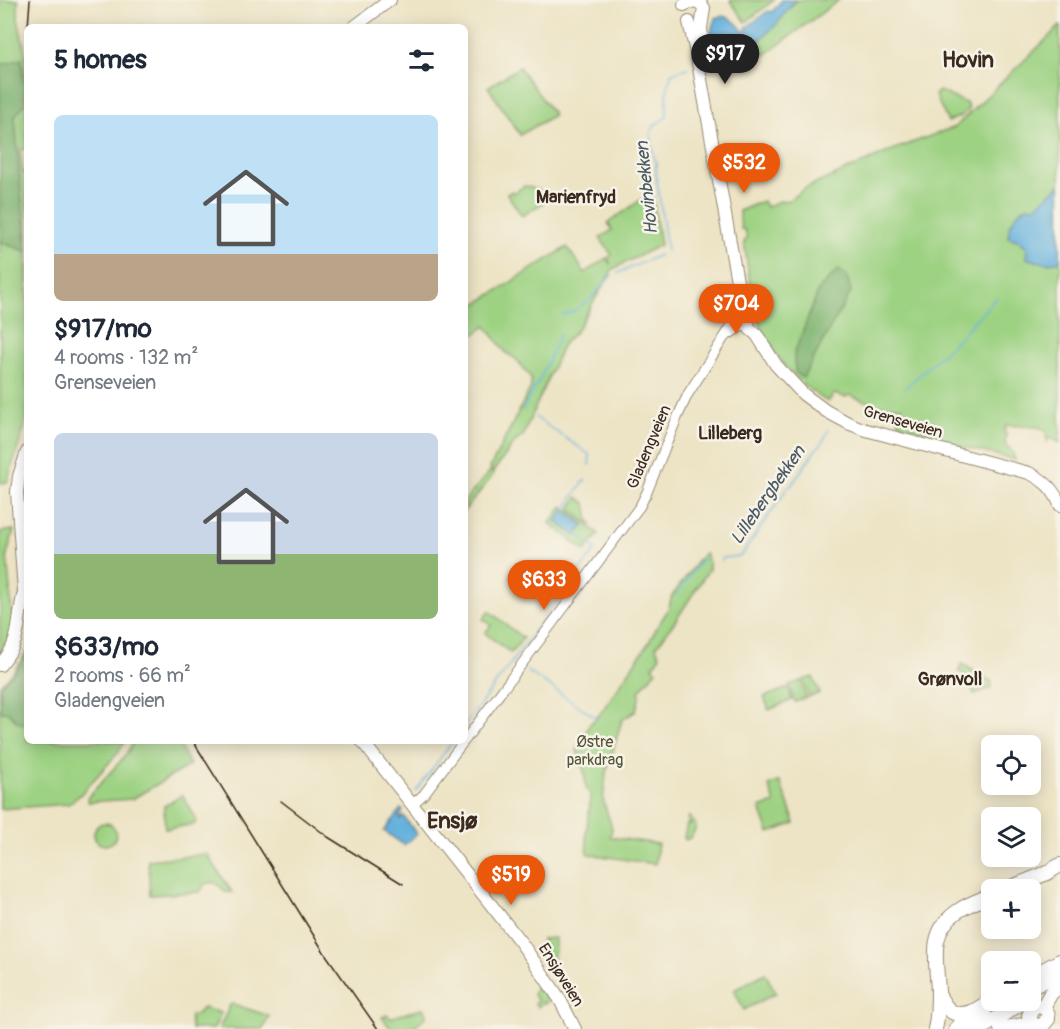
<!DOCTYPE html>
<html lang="en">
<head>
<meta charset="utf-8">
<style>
  body { margin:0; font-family:Pangolin,sans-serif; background:#f2f2f3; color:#1f2937; height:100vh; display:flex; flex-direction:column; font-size:22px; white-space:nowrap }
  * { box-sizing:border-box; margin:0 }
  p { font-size:20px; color:#747a83 }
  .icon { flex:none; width:33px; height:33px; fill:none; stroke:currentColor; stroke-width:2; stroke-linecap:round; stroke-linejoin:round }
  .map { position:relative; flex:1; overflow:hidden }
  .sheet { position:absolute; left:24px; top:24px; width:444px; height:720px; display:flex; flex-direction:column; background:#fff; border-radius:9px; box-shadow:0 3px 15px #0003 }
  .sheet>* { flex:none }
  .controls { position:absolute; left:981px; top:735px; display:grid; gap:12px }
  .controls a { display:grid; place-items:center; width:60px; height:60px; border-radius:9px; background:#fff; box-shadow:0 3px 15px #0003; font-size:30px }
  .price { position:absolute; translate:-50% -51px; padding:0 14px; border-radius:21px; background:#ea580c; color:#fff; font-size:20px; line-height:39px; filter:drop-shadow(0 2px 3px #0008) }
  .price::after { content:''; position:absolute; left:50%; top:36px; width:18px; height:14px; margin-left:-9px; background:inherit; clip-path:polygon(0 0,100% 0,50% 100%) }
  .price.selected { background:#222; color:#fff }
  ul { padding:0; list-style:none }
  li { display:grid; align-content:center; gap:12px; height:318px; padding:0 30px }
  li span { display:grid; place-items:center; height:186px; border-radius:9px; color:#555 }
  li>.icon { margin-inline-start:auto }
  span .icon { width:108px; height:108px; fill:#fffc; stroke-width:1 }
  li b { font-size:26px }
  h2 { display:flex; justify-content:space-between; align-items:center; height:72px; padding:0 30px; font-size:26px }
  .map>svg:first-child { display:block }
  .green { fill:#9dd282; stroke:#6c7e50; stroke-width:1.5 }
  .forest { fill:#7eb470; stroke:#5c6f47; stroke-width:1.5 }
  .water { fill:#63b1dd; stroke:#4f6e7e; stroke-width:1.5 }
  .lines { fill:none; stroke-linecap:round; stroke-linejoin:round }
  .stream { stroke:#63b1dd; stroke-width:1.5 }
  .minor-casing { stroke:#948772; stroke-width:11 }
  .major-casing { stroke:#948772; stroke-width:14 }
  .highway-casing { stroke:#948772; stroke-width:16 }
  .minor { stroke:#fff; stroke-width:9 }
  .major { stroke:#fff; stroke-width:12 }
  .highway { stroke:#fff; stroke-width:14 }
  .rail { stroke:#3b2a1e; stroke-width:1.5 }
  .labels { text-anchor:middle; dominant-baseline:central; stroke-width:5; stroke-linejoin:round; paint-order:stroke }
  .street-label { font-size:16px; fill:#3b2a1e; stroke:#f7f3e8 }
  .park-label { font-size:16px; fill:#545437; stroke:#f7f3e8 }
  .water-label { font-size:18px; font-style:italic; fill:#495961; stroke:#f7f3e8 }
  .neighbourhood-label { font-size:18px; font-weight:bold; fill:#3b2a1e; stroke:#f7f3e8 }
  .district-label { font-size:22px; font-weight:bold; fill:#3b2a1e; stroke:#f7f3e8 }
</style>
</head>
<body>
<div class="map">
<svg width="1060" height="1029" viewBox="0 0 1060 1029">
  <rect width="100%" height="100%" fill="#f7f3e8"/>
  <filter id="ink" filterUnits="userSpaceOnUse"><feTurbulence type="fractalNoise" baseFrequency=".0167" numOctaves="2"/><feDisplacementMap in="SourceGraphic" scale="12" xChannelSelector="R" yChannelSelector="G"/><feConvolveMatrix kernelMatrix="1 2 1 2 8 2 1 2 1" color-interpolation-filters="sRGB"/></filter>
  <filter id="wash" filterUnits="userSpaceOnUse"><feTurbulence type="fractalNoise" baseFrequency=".008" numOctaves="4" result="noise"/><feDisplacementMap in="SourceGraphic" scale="24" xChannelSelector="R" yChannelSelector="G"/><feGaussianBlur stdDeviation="1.35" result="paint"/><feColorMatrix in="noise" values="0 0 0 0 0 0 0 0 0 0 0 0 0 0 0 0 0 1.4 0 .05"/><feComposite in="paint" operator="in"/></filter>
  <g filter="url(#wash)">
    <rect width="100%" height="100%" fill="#ede4c5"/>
    <!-- green -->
    <g class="green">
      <path d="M0,0H18V19L26,56L27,147L26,149L20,150L23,173L27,171V419L7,482L0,483Z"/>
      <path d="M731,0H774L746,22L730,1Z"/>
      <path d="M797,0H839L766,54L741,61Z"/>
      <path d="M1060,26V443L1049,437L1047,441L1046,431L1039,427L1006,425L1004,432L1006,434L1005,444L1012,451L1015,460L940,441L924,431L902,425L898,421L902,407L875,405L850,395L845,397L834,394L828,402C797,384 770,354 758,319C750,295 748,267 744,242L747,238L745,230L741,229L739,211L763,201L766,207L780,201L789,200L804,189L895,149L955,127Z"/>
      <path d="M519,67L554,115L520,135L488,87Z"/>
      <path d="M939,91L966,103L969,108L963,115L948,122L935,95Z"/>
      <path d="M524,186C534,187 543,191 551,198L522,216L507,194L512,191L514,193Z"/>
      <path d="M652,192L660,245L613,269L576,331L563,344L523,436L515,442L493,472L490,468L531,387V378L528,374L516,359L506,353L486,326L465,341V311L567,247L585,273L606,258L611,265L608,258L612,255L600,238L612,230L608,223Z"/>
      <path d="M490,471L494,474L465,510L466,499Z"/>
      <path d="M577,497L586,503L589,521L592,524L591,525L571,510V507Z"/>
      <path d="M563,506L599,534L585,551L550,523Z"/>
      <path d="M14,530L7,555L13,625L8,641L0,655V532Z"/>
      <path d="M705,553L709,563V569L678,617L656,647L660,656L653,666L656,671L639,691L640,694L636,711L622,720L606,774L603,800L612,828L610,837L658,844L655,864L588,854L586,834L591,796L586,788L584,770L577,750L590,724L600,714L649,642L657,627L668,610L672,596L702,555Z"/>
      <path d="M489,611L523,638L511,653L485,633L491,625L483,619Z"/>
      <path d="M27,651V741H125L118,753L79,796L68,804L0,809V685C12,675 20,664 27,651Z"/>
      <path d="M962,664L991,681L992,683L991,688L974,694L966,676L958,671Z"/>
      <path d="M813,677L820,693L809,697L803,680Z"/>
      <path d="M801,681L806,698L795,702L789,685Z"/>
      <path d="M788,688L792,700L769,710L764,697Z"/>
      <path d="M134,741H177L190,765L132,799L88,802L87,798L125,756Z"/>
      <path d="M778,782H780L795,823L769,833L760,808L775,803L769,786Z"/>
      <path d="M182,795L196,819L195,824L165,829L164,806Z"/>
      <path d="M689,816L694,822L696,828L691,837L686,840L684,838L687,824L690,825L691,824L688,821Z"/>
      <circle cx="105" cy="834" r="11"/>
      <path d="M207,854L232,892H225C220,885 213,879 204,885L200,892L150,895L148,860Z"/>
      <path d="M555,938V951L551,965L543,955L542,939Z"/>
      <path d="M765,973L776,993L744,1010L734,990Z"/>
      <path d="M537,983L548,1001L545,1004L543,1002L538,1007L535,1003L538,1001L533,995Z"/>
      <path d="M233,1004L269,1016L263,1029H219L230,1005Z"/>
      <path d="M203,1008L221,1013L214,1029H191L190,1016L197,1014Z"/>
      <path d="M423,1008L427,1016L411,1029H391L382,1017L387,1015L390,1018Z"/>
    </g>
    <!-- forest -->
    <g class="forest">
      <path d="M22,59L25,104L15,116L20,182L27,252L0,242V65Z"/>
      <path d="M838,270L847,276L851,292L833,323L803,378L795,372L794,354L819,289Z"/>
      <path d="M27,653V723C17,726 15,718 8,712H0V686L14,672Z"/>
    </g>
    <!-- water -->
    <g class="water">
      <path d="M782,0H795L777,24L757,42L748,47L743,56L738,60L727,61L720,59L715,53L718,51L716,49L714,50C710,39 710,28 716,18C727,12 737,23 744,32L747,30L746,28L768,11L772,12Z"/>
      <path d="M1060,185V261C1049,265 1037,262 1026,258L1027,248L1020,241L1008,237C1010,222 1015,213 1028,206L1035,207Z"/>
      <path d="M564,510L584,525L576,536L556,521Z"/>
      <path d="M401,809L403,811L399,817L400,819L403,816L417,834L404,845L384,831Z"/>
    </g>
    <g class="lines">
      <!-- stream -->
      <g class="stream">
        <path d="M666,252L667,250L656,174V163L653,152L651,133L654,126L667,116V91L671,74L677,71L689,68"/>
        <path d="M618,273L660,255"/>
        <path d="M563,315L574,311L591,299L612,275"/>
        <path d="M905,388L952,345L997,297"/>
        <path d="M524,410L523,408L540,379L560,334"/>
        <path d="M535,417L590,455L589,465"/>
        <path d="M566,512L570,501L585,480"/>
        <path d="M722,561V558L741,556L789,486H791L816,449L820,446L829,430"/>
        <path d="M676,596L701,560L705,559"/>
        <path d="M527,671L598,719"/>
        <path d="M465,725L595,550L592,545L577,534"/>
        <path d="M416,791L453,741"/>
      </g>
    </g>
  </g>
  <g filter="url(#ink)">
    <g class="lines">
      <defs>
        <g id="minor">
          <path d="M465,740L640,506L647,492L677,418L688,394L734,322L744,315L751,316L747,323L726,336"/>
          <path d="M412,805L424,794L464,741"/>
        </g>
        <g id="major">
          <path d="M684,5C692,0 699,0 704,8L701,28L703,49"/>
          <path d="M689,22L697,57L741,304L750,329L757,335L776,365L803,394L826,411L850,424L866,430L1029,473C1044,480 1054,489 1060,505"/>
          <path d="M354,27L390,0"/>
          <path d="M27,452L19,476L17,492L24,591L27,600"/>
          <path d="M0,665C23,640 16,622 24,592"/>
          <path d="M362,741L522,944L559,998L575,1029"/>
        </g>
        <g id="highway">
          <path d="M1004,890L1047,873L1060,865"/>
          <path d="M1030,977L1060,961"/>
          <path d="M1030,988L1060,973"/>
          <path d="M938,994C947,1011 954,1019 974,1011"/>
          <path d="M1043,1007L1051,993L1060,986"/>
          <path d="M1032,1024L1029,1016C1033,1002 1049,1004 1048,1019L1043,1025L1037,1026"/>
          <path d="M935,1029C938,1017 938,1004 938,992C937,961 927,932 958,911C968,904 980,900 992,895"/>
          <path d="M956,1029L974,1011L992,1000"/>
          <path d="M966,1029L985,1016"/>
          <path d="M980,1029L1026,1000"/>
          <path d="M1001,1029L1028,1024L1037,1026"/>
        </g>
      </defs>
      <!-- minor casing -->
      <use href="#minor" class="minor-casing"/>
      <!-- major casing -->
      <use href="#major" class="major-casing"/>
      <!-- highway casing -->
      <use href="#highway" class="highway-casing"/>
      <!-- minor -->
      <use href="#minor" class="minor"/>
      <!-- major -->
      <use href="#major" class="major"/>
      <!-- highway -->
      <use href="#highway" class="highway"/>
      <!-- rail -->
      <g class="rail">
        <path d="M28,27L30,0"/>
        <path d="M193,741L324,952L378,1029"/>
        <path d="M281,801L328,837L403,884"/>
      </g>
    </g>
  </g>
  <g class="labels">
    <!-- street labels -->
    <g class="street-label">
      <text transform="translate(903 422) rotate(16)">Grenseveien</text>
      <text transform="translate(649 447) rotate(-67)">Gladengveien</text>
      <text transform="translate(561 975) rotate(58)">Ensjøveien</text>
    </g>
    <!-- park labels -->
    <g class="park-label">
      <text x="595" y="742">Østre<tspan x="595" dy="18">parkdrag</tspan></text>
    </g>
    <!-- water labels -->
    <g class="water-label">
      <text transform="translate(647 188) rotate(-96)">Hovinbekken</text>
      <text transform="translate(768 495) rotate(-55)">Lillebergbekken</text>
    </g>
    <!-- neighbourhood labels -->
    <g class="neighbourhood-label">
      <text x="576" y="197">Marienfryd</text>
      <text x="730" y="433">Lilleberg</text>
      <text x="950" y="679">Grønvoll</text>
    </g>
    <!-- district labels -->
    <g class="district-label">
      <text x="968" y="60">Hovin</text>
      <text x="452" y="821">Ensjø</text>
    </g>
  </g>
</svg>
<div class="controls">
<a><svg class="icon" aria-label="locate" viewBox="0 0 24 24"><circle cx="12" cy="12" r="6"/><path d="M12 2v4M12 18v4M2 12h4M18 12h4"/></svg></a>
<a><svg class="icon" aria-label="layers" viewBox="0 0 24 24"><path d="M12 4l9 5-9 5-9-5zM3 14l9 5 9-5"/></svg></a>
<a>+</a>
<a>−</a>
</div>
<b class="price selected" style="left:725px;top:85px">$917</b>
<b class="price" style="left:744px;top:194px">$532</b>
<b class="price" style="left:736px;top:335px">$704</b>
<b class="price" style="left:544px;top:611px">$633</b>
<b class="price" style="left:511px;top:906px">$519</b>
<section class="sheet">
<h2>5 homes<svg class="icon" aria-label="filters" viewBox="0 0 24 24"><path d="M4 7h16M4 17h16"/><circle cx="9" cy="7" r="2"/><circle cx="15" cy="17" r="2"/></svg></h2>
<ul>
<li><span style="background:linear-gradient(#bfe0f5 75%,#b9a48a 0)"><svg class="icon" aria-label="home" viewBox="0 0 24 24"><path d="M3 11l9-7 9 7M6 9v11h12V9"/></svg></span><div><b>$917/mo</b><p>4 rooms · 132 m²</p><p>Grenseveien</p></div></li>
<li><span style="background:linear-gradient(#c9d6e8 65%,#8fb573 0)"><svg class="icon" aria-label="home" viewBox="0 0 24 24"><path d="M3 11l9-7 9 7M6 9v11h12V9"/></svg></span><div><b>$633/mo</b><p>2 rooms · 66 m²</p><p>Gladengveien</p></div></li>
</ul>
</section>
</div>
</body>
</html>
